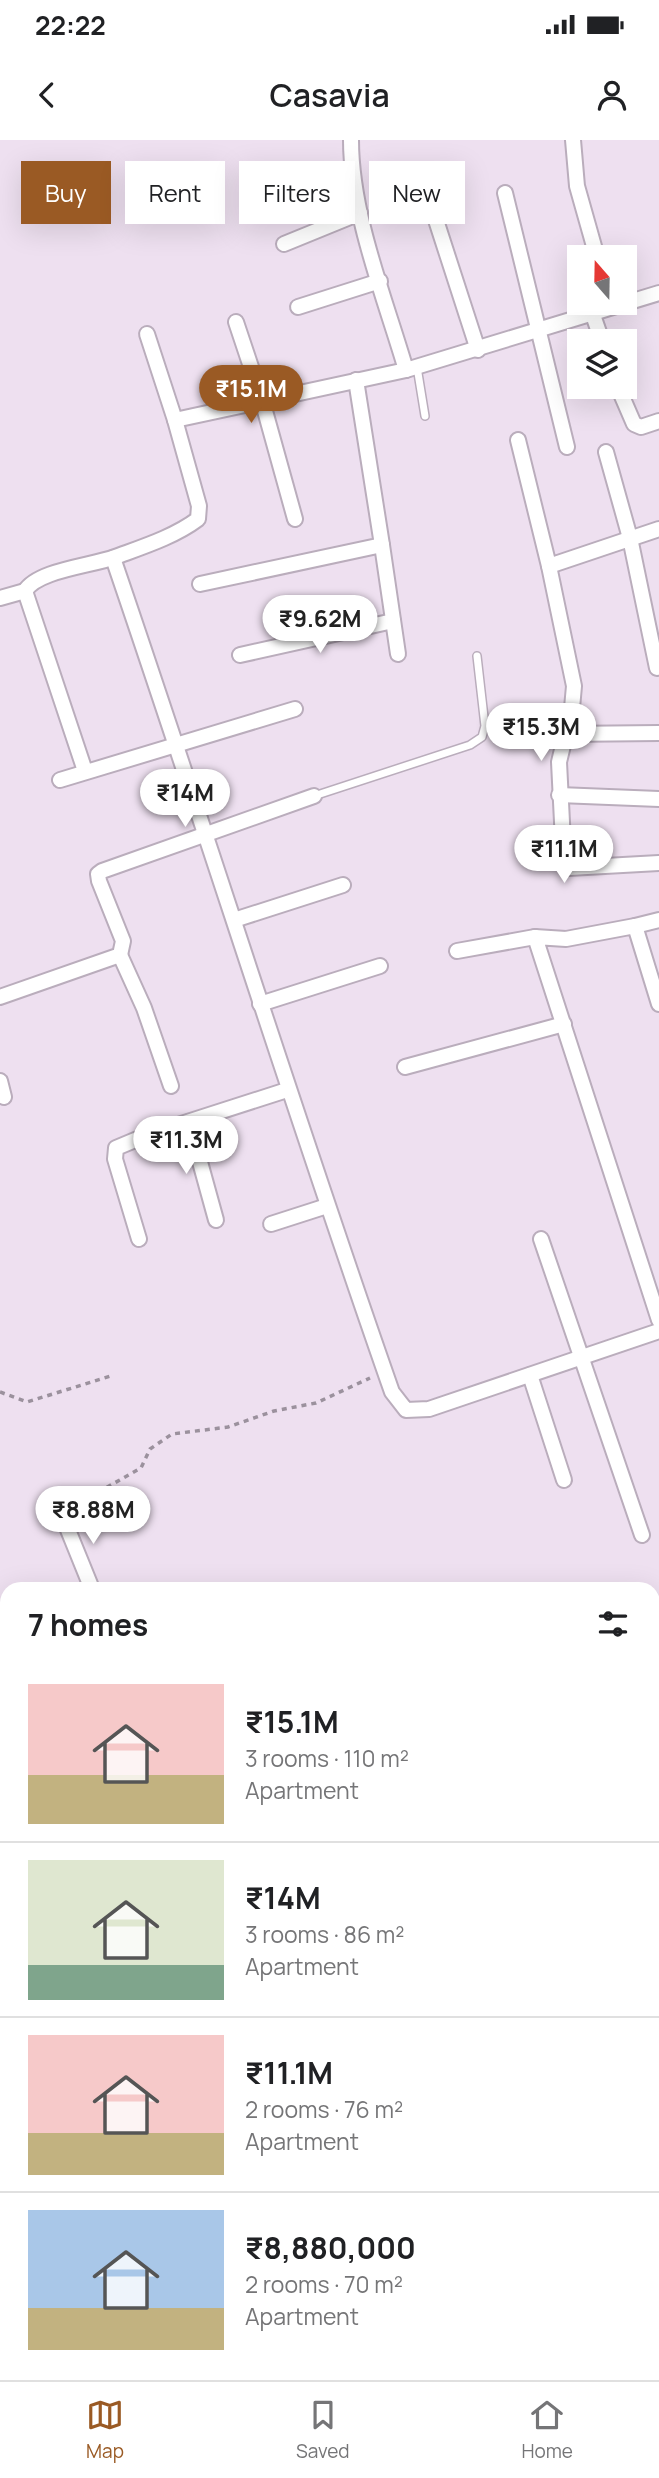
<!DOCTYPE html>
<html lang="en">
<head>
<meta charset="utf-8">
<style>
  body { margin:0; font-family:Manrope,sans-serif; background:#f2f2f2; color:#202124; height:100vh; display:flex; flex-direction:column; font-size:26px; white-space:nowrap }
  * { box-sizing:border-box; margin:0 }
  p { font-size:23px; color:#757577 }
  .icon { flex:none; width:38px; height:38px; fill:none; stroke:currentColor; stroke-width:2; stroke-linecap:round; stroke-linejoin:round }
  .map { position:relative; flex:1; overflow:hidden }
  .side { position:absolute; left:0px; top:1442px; width:660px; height:798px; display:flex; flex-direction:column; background:#fff; border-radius:21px 21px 0 0; box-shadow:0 7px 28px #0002 }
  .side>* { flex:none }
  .top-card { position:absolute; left:21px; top:21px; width:618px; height:63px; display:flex; gap:14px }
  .needle { width:46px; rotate:340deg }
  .buttons { position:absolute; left:567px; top:105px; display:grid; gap:14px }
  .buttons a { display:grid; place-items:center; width:70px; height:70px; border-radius:0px; background:#fff; box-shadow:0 7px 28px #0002; font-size:35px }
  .price { position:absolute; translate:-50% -60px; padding:0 16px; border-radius:24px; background:#fff; color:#222; font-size:23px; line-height:46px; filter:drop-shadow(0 2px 4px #0008) }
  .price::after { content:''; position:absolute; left:50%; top:42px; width:21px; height:16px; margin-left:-10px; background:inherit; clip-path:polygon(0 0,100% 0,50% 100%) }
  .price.active { background:#9a5a24; color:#fff }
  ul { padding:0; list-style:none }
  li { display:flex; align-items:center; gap:21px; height:175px; padding:0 28px }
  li+li { border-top:2px solid #e0e0e0 }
  li span { display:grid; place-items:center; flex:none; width:196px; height:140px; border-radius:0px; color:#555 }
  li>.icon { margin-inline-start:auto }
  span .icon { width:84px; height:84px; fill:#fffc; stroke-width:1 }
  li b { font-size:30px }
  h2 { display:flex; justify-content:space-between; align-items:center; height:84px; padding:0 28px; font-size:30px }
  .chip { padding:0 24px; border-radius:0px; background:#fff; box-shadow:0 7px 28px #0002; font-size:24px; line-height:63px }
  .chip.active { background:#9a5a24; color:#fff }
  .status { display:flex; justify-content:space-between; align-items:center; height:49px; padding:0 35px; background:#fff; direction:ltr }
  .status svg { height:19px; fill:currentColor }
  header { display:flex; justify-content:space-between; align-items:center; height:91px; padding:0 28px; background:#fff; font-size:32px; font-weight:600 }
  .tab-bar { display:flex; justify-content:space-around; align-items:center; height:98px; border-top:2px solid #e0e0e0; background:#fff; font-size:19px; color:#757577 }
  .tab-bar a { display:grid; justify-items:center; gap:4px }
  .tab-bar .active { color:#9a5a24 }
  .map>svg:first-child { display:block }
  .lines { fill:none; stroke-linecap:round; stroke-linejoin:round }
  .service-casing { stroke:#baadbc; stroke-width:10 }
  .minor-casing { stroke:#baadbc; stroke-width:18 }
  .path { stroke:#9b919d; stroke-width:3.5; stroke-dasharray:5 5; stroke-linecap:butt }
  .service { stroke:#fff; stroke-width:7 }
  .minor { stroke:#fff; stroke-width:14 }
</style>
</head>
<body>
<div class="status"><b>22:22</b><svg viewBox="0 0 49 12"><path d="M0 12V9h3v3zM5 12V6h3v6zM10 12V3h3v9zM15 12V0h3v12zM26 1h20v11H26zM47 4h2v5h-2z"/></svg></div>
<header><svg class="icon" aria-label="back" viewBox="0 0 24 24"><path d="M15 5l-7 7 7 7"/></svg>Casavia<svg class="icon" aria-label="person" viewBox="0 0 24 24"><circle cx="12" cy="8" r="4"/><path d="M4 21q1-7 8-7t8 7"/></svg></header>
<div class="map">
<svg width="659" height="2240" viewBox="0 0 659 2240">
  <rect width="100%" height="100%" fill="#eee0f0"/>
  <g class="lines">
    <defs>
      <g id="service">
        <path d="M417,227L425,276"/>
        <path d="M314,656L470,605L482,597L485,586L477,516"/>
      </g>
      <g id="minor">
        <path d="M351,0C351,75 385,158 406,230"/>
        <path d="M573,0L577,46L597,117"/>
        <path d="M424,43L478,210"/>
        <path d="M505,53L567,307"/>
        <path d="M284,104L360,73"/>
        <path d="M298,167L380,141"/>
        <path d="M593,175L602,201"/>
        <path d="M236,182L262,260L295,379"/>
        <path d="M147,194L175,280"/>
        <path d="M618,247L634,284L641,287L659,281"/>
        <path d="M518,300L549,426L659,389"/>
        <path d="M606,312L630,398L657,528"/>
        <path d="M382,405L398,514"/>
        <path d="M113,418C208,696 295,976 392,1252L406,1270L429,1269L659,1191"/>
        <path d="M549,426L574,546L572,568L559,622L564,722L569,728L659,723"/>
        <path d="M200,444L382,405L356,240"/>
        <path d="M0,458L25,451"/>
        <path d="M240,515L393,481"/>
        <path d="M563,594L659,593"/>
        <path d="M85,631L25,451C38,430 91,426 115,417C142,407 174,397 198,379L199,366L175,280L406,230L659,153"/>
        <path d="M60,640L295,569"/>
        <path d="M559,655L659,659"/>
        <path d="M234,780L343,745"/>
        <path d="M635,786L659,780"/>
        <path d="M457,811L535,797"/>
        <path d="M120,815L144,868L171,946"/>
        <path d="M0,857L120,815L123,801L99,741L98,734L102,731L314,656"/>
        <path d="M260,864L380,826"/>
        <path d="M659,864L635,786L566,799L535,797L659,1180"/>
        <path d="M405,927L564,884"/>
        <path d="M0,941L4,957"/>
        <path d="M189,982L216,1080"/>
        <path d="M271,1084L327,1066"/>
        <path d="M139,1099L115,1019L116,1008L147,995L287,950"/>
        <path d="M541,1099L642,1395"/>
        <path d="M530,1235L564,1340"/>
        <path d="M62,1375L92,1449"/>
        <path d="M653,1478L659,1477"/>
        <path d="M0,1491L7,1488"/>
        <path d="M653,1585L659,1583"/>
        <path d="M653,1727L659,1724"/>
        <path d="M0,1846L7,1844"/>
        <path d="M0,1900L7,1918"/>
        <path d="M0,1967L7,1965"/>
        <path d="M653,2159L659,2156"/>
        <path d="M0,2172L7,2170"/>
        <path d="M0,2224L6,2240"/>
        <path d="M600,2233L603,2240"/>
      </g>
    </defs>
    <!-- service casing -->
    <use href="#service" class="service-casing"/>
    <!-- minor casing -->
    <use href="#minor" class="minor-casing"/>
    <!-- path -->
    <g class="path">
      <path d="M0,1252L27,1262L114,1235"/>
      <path d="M72,1367L141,1328L150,1309L172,1294L228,1287L274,1271L316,1263L370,1238"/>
    </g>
    <!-- service -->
    <use href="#service" class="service"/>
    <!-- minor -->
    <use href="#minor" class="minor"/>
  </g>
</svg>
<div class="buttons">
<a><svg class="needle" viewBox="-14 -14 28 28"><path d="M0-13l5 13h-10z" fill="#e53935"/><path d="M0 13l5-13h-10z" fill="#757577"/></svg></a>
<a><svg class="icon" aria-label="layers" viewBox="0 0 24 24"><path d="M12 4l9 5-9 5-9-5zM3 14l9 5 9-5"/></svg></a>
</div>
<b class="price active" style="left:251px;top:285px">₹15.1M</b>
<b class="price" style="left:320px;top:515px">₹9.62M</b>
<b class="price" style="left:541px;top:623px">₹15.3M</b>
<b class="price" style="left:185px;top:689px">₹14M</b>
<b class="price" style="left:564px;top:745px">₹11.1M</b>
<b class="price" style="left:186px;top:1036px">₹11.3M</b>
<b class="price" style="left:93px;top:1406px">₹8.88M</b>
<div class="top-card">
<a class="chip active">Buy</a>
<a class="chip">Rent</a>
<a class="chip">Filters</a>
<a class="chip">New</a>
</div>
<section class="side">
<h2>7 homes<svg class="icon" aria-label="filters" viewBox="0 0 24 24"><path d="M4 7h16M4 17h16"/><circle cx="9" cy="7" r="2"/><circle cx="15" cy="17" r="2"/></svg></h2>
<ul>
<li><span style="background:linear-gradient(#f6c9c9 65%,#c2b280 0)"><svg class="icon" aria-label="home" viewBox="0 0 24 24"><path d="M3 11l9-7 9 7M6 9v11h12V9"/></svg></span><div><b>₹15.1M</b><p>3 rooms · 110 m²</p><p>Apartment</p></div></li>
<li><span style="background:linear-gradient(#dfe7d0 75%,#7fa58c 0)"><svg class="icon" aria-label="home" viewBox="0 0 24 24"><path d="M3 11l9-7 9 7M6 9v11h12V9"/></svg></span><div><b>₹14M</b><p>3 rooms · 86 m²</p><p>Apartment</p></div></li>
<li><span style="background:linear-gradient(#f6c9c9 70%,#c2b280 0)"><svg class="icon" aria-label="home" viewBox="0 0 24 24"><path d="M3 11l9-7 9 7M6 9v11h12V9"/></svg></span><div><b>₹11.1M</b><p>2 rooms · 76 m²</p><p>Apartment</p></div></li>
<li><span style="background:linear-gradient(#a9c7e8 70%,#c2b280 0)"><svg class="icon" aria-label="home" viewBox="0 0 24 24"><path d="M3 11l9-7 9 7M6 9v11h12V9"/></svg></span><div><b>₹8,880,000</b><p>2 rooms · 70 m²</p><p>Apartment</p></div></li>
</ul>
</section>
</div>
<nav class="tab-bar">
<a class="active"><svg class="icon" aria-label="map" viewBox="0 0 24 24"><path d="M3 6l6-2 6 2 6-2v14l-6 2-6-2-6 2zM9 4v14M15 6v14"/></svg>Map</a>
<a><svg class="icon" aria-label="saved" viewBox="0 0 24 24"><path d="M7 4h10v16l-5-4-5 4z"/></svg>Saved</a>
<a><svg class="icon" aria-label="home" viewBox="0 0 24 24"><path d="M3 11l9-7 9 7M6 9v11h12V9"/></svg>Home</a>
</nav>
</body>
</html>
